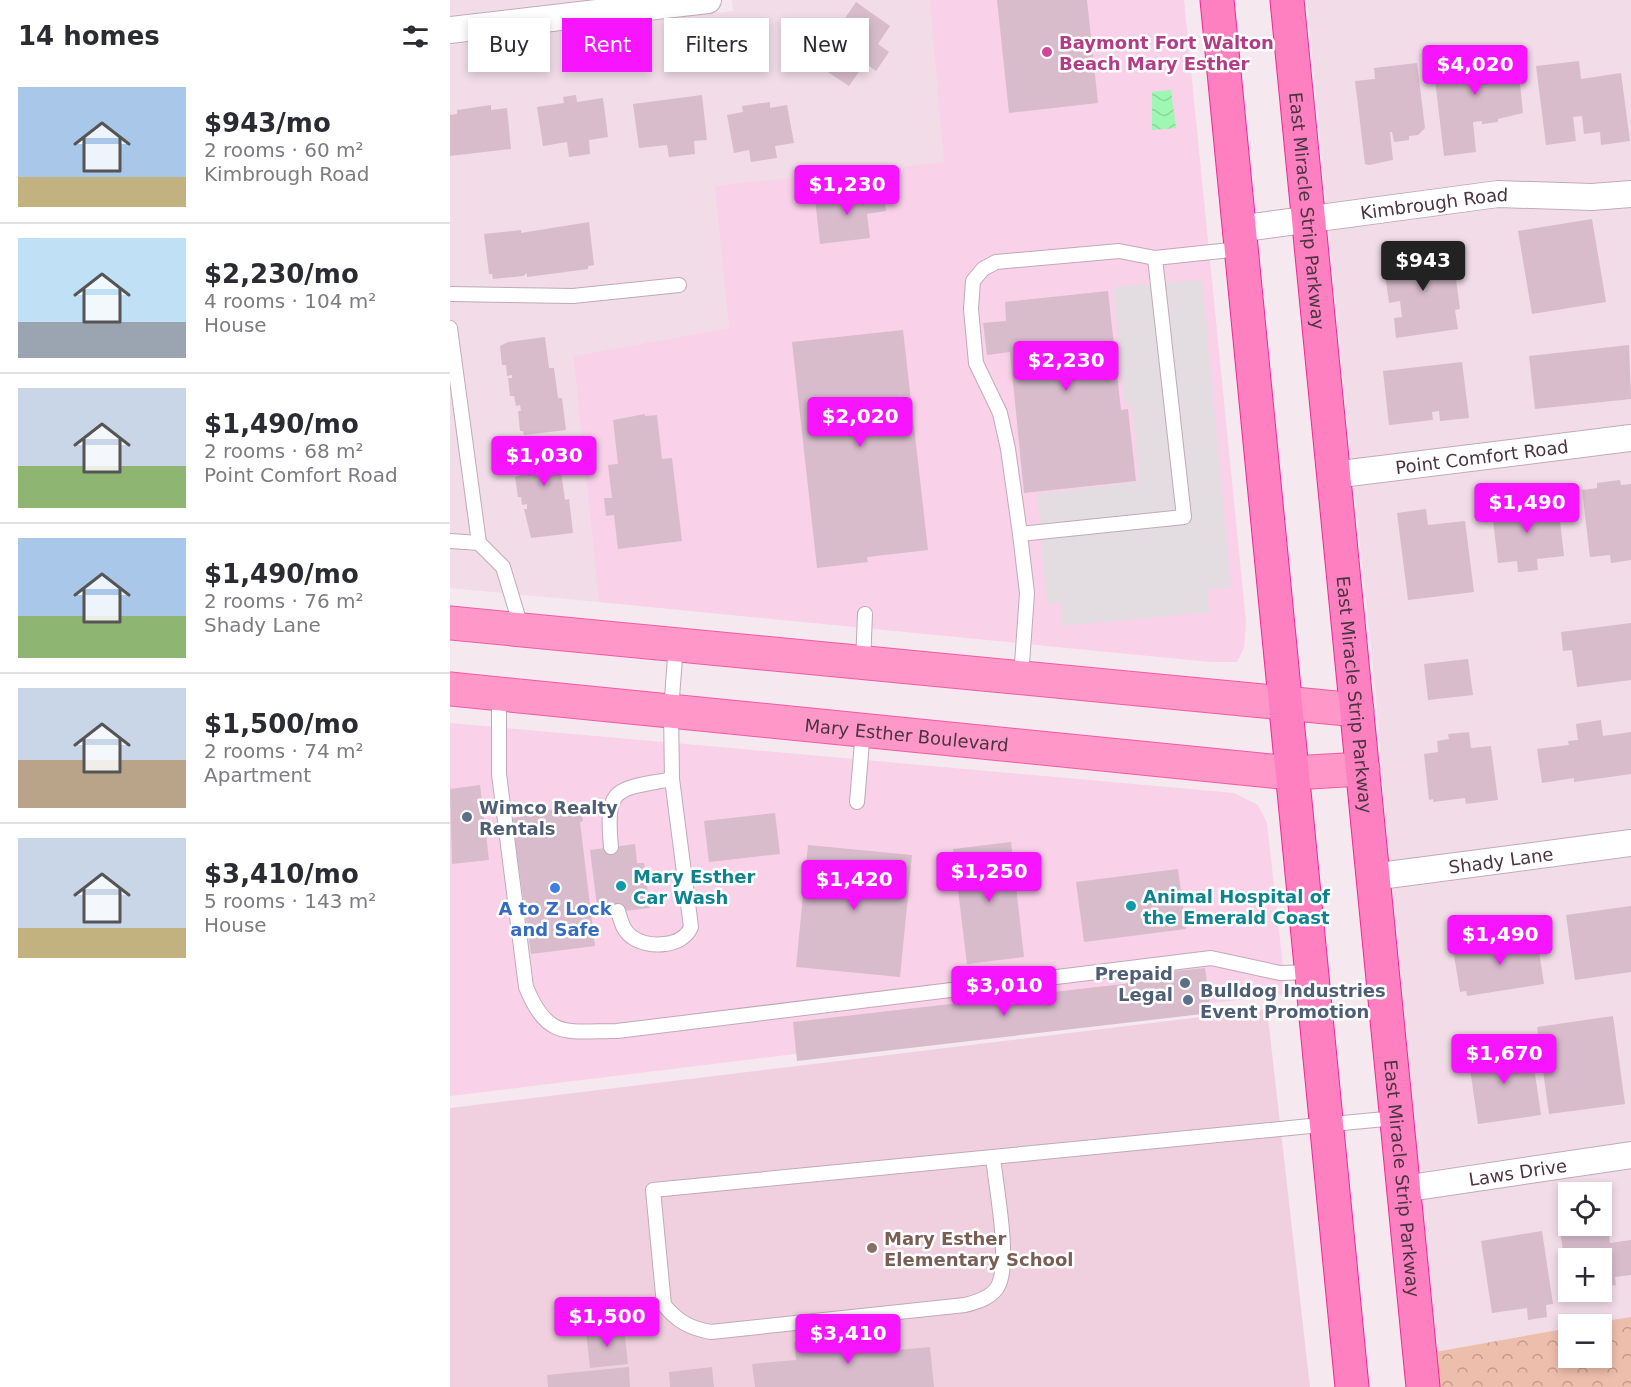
<!DOCTYPE html>
<html lang="en">
<head>
<meta charset="utf-8">
<style>
  body { margin:0; font-family:"DejaVu Sans",sans-serif; background:#f7f7f7; color:#2b2b33; height:100vh; display:flex; flex-direction:column; font-size:22px; white-space:nowrap }
  * { box-sizing:border-box; margin:0 }
  p { font-size:20px; color:#7c7c81 }
  .icon { flex:none; width:33px; height:33px; fill:none; stroke:currentColor; stroke-width:2; stroke-linecap:round; stroke-linejoin:round }
  .map { position:relative; flex:1; overflow:hidden }
  .details { display:flex; flex-direction:column; background:#fff; width:450px }
  .details>* { flex:none }
  .top-card { position:absolute; left:18px; top:18px; width:570px; height:54px; display:flex; gap:12px }
  .tools { position:absolute; left:1108px; top:1182px; display:grid; gap:12px }
  .tools a { display:grid; place-items:center; width:54px; height:54px; border-radius:0px; background:#fff; box-shadow:0 3px 9px #0003; font-size:30px }
  .price { position:absolute; translate:-50% -51px; padding:0 14px; border-radius:6px; background:#f715ff; color:#fff; font-size:20px; line-height:39px; filter:drop-shadow(0 2px 3px #0008) }
  .price::after { content:''; position:absolute; left:50%; top:36px; width:18px; height:14px; margin-left:-9px; background:inherit; clip-path:polygon(0 0,100% 0,50% 100%) }
  .price.on { background:#222; color:#fff }
  ul { padding:0; list-style:none }
  li { display:flex; align-items:center; gap:18px; height:150px; padding:0 18px }
  li+li { border-top:2px solid #e1e1e2 }
  li span { display:grid; place-items:center; flex:none; width:168px; height:120px; border-radius:0px; color:#555 }
  li>.icon { margin-inline-start:auto }
  span .icon { width:72px; height:72px; fill:#fffc; stroke-width:1 }
  li b { font-size:26px }
  h2 { display:flex; justify-content:space-between; align-items:center; height:72px; padding:0 18px; font-size:26px }
  .pill { padding:0 21px; border-radius:0px; background:#fff; box-shadow:0 3px 9px #0003; font-size:21px; line-height:54px }
  .pill.on { background:#f715ff; color:#fff }
  main { display:flex; flex:1; min-height:0 }
  .map>svg:first-child { display:block }
  .residential { fill:#f1dce7; fill-rule:evenodd }
  .commercial { fill:#f9d1e9 }
  .education { fill:#f0d0df }
  .forest { fill:url(#forest-crowns) }
  .parking { fill:#e3dde1 }
  .water { fill:url(#water-waves) }
  .building { fill:#d8bccc }
  .lines { fill:none; stroke-linecap:round; stroke-linejoin:round }
  .service-casing { stroke:#c2a9b7; stroke-width:16 }
  .minor-casing { stroke:#c2a9b7; stroke-width:28 }
  .primary-casing { stroke:#f05ba3; stroke-width:35 }
  .trunk-casing { stroke:#ee2a96; stroke-width:35 }
  .service { stroke:#fff; stroke-width:14 }
  .minor { stroke:#fff; stroke-width:26 }
  .primary { stroke:#ff97c8; stroke-width:33 }
  .trunk { stroke:#ff80c0; stroke-width:33 }
  .hotel-dot { fill:#d1479c; stroke:#fff; stroke-width:2 }
  .service-dot { fill:#5c6f8a; stroke:#fff; stroke-width:2 }
  .culture-dot { fill:#0f9aa8; stroke:#fff; stroke-width:2 }
  .shop-dot { fill:#3f7fe0; stroke:#fff; stroke-width:2 }
  .education-dot { fill:#8d6e63; stroke:#fff; stroke-width:2 }
  .labels { text-anchor:middle; dominant-baseline:central; stroke-width:5; stroke-linejoin:round; paint-order:stroke }
  .hotel-label { font-size:18px; font-weight:bold; fill:#b23c85; stroke:#fff; text-anchor:start }
  .street-label { font-size:18px; fill:#4a3541; stroke:#fff }
  .service-label { font-size:18px; font-weight:bold; fill:#4e5e75; stroke:#fff; text-anchor:start }
  .culture-label { font-size:18px; font-weight:bold; fill:#0d838f; stroke:#fff; text-anchor:start }
  .shop-label { font-size:18px; font-weight:bold; fill:#366cbe; stroke:#fff }
  .education-label { font-size:18px; font-weight:bold; fill:#785e54; stroke:#fff; text-anchor:start }
</style>
</head>
<body>
<main>
<section class="details">
<h2>14 homes<svg class="icon" aria-label="filters" viewBox="0 0 24 24"><path d="M4 7h16M4 17h16"/><circle cx="9" cy="7" r="2"/><circle cx="15" cy="17" r="2"/></svg></h2>
<ul>
<li><span style="background:linear-gradient(#a9c7e8 75%,#c2b280 0)"><svg class="icon" aria-label="home" viewBox="0 0 24 24"><path d="M3 11l9-7 9 7M6 9v11h12V9"/></svg></span><div><b>$943/mo</b><p>2 rooms · 60 m²</p><p>Kimbrough Road</p></div></li>
<li><span style="background:linear-gradient(#bfe0f5 70%,#9aa5b1 0)"><svg class="icon" aria-label="home" viewBox="0 0 24 24"><path d="M3 11l9-7 9 7M6 9v11h12V9"/></svg></span><div><b>$2,230/mo</b><p>4 rooms · 104 m²</p><p>House</p></div></li>
<li><span style="background:linear-gradient(#c9d6e8 65%,#8fb573 0)"><svg class="icon" aria-label="home" viewBox="0 0 24 24"><path d="M3 11l9-7 9 7M6 9v11h12V9"/></svg></span><div><b>$1,490/mo</b><p>2 rooms · 68 m²</p><p>Point Comfort Road</p></div></li>
<li><span style="background:linear-gradient(#a9c7e8 65%,#8fb573 0)"><svg class="icon" aria-label="home" viewBox="0 0 24 24"><path d="M3 11l9-7 9 7M6 9v11h12V9"/></svg></span><div><b>$1,490/mo</b><p>2 rooms · 76 m²</p><p>Shady Lane</p></div></li>
<li><span style="background:linear-gradient(#c9d6e8 60%,#b9a48a 0)"><svg class="icon" aria-label="home" viewBox="0 0 24 24"><path d="M3 11l9-7 9 7M6 9v11h12V9"/></svg></span><div><b>$1,500/mo</b><p>2 rooms · 74 m²</p><p>Apartment</p></div></li>
<li><span style="background:linear-gradient(#c9d6e8 75%,#c2b280 0)"><svg class="icon" aria-label="home" viewBox="0 0 24 24"><path d="M3 11l9-7 9 7M6 9v11h12V9"/></svg></span><div><b>$3,410/mo</b><p>5 rooms · 143 m²</p><p>House</p></div></li>
</ul>
</section>
<div class="map">
<svg width="1181" height="1387" viewBox="0 0 1181 1387">
  <defs>
    <pattern id="forest-crowns" width="20" height="18" patternUnits="userSpaceOnUse" patternTransform="scale(1.5)"><rect width="20" height="18" fill="#eebeac"/><path d="M2 6a3 3 0 1 1 6 0M12 15a3 3 0 1 1 6 0" fill="none" stroke="#c39b8e"/></pattern>
    <pattern id="water-waves" width="16" height="10" patternUnits="userSpaceOnUse" patternTransform="scale(1.5)"><rect width="16" height="10" fill="#9ef8b2"/><path d="M0 5q4-4 8 0t8 0" fill="none" stroke="#8ad59a"/></pattern>
  </defs>
  <rect width="100%" height="100%" fill="#f5e8ee"/>
  <!-- residential -->
  <g class="residential">
    <path d="M0,0H138L0,16Z"/>
    <path d="M282,0H480L495,162L266,186L279,328L123,356L149,602L0,588V45L283,11Z"/>
    <path d="M857,0H1181V180L1142,183L1046,180L876,203Z"/>
    <path d="M1048,208L1141,211L1181,208V424L901,459L879,231Z"/>
    <path d="M1181,452V829L939,861L926,697L904,487Z"/>
    <path d="M1181,857V1141L968,1172L941,889Z"/>
    <path d="M1181,1169V1317L1137,1324H1119V1328L985,1352L970,1200ZM1119,1192H1152V1226H1119ZM1119,1258H1152V1292H1119Z"/>
  </g>
  <!-- commercial -->
  <g class="commercial">
    <path d="M480,0H734L796,622L794,648L787,662H761L149,602L123,356L279,328L265,186L494,162Z"/>
    <path d="M0,723L784,793L808,805L817,823L836,994L0,1096Z"/>
  </g>
  <!-- education -->
  <path class="education" d="M817,1009L860,1387H0V1108Z"/>
  <!-- forest -->
  <path class="forest" d="M1181,1317V1387H989L985,1352L1119,1328V1358H1152V1324H1137Z"/>
  <!-- parking -->
  <path class="parking" d="M752,280L781,587L758,590L759,612L612,626L611,602L597,605L587,494L689,481L682,405H675L663,287Z"/>
  <!-- water -->
  <path class="water" d="M721,90L726,128L702,130V92Z"/>
  <!-- building -->
  <g class="building">
    <path d="M547,0H637L648,103L559,113Z"/>
    <path d="M406,2L440,26L428,44L439,52L426,71L415,63L399,86L367,65L384,41L381,39Z"/>
    <path d="M1046,52L1047,56L1067,54L1073,113L1048,119V122L1032,124V121L1023,122L1026,152L994,156L983,63L1003,61V57Z"/>
    <path d="M1129,61L1131,79L1171,73L1180,141L1151,145L1150,132L1134,134L1132,116L1123,117L1126,141L1096,145L1086,66Z"/>
    <path d="M967,63L975,128L968,135L959,136V140L944,142L942,132H940L943,160L919,165L915,164L905,81L925,79L924,68Z"/>
    <path d="M126,95L127,102L153,98L158,137L139,140L140,154L119,157L117,142L93,146L87,107L114,103L113,97Z"/>
    <path d="M252,95L257,140L244,141L245,154L219,157L217,145L189,148L183,104Z"/>
    <path d="M320,102V108L337,105L344,143L325,146L327,158L301,162L299,150L284,153L277,115L293,112L292,106Z"/>
    <path d="M41,105V110L57,108L61,149L0,156V115L7,114V110Z"/>
    <path d="M434,191L436,211L417,214L420,238L370,244L365,199Z"/>
    <path d="M1142,219L1156,302L1082,314L1068,231Z"/>
    <path d="M139,222L144,265L138,266V269L77,277V273L73,276L43,279L42,274H39L34,234L71,230V233Z"/>
    <path d="M1002,249L1010,309L1005,310L1008,329L946,338L944,318L952,317L950,301L939,303L933,258Z"/>
    <path d="M658,291L671,410L678,409L686,481L574,493L560,352L537,355L533,323L556,321L555,302Z"/>
    <path d="M453,330L478,550L417,557L418,562L367,568L342,342Z"/>
    <path d="M95,337L99,368H104L108,398H112L116,430L74,435L73,431H70L68,411H71L70,405L66,406L64,396H60L58,378H62V375L57,376L56,365H52L50,346L58,342Z"/>
    <path d="M1179,345L1181,399L1085,409L1079,356Z"/>
    <path d="M1012,362L1019,418L990,421L989,411L982,412L983,420L939,425L933,371Z"/>
    <path d="M195,414V416L207,415L212,459L222,458L232,541L168,549L164,515L156,516L154,498H162L158,465L168,464L163,420Z"/>
    <path d="M111,437L115,471H111L115,500L119,499L123,533L81,538L74,509H77V504L72,505L71,497H68L65,477L73,474L72,466H68L66,447H69V442Z"/>
    <path d="M1170,480L1171,485L1181,484V560L1161,563L1160,555L1140,557L1132,490L1147,488V483Z"/>
    <path d="M1073,499L1075,515H1077L1076,508L1108,504L1114,556L1087,559L1088,570L1068,572L1067,561L1048,563L1041,503Z"/>
    <path d="M976,509L978,525L1015,521L1024,592L958,600L947,513Z"/>
    <path d="M1181,623V680L1127,687L1122,650L1113,651L1111,632Z"/>
    <path d="M1018,659L1023,695L978,700L974,664Z"/>
    <path d="M1151,720L1153,736L1181,732V774L1124,782V778L1092,783L1087,749L1119,745L1118,741L1128,740L1126,724Z"/>
    <path d="M1019,732L1021,748L1041,746L1048,800L1016,804L1015,798L983,802V799L979,800L974,754L988,752L987,741L999,739L998,734Z"/>
    <path d="M30,785L39,860L2,864L0,789Z"/>
    <path d="M105,809V813L131,810L133,821L130,822L145,946L81,954L62,818L70,817V814Z"/>
    <path d="M325,813L330,854L259,862L254,821Z"/>
    <path d="M561,842L574,957L517,964L503,849Z"/>
    <path d="M185,844L187,863H194L200,908L148,914L140,850Z"/>
    <path d="M358,845L462,855L450,977L346,967Z"/>
    <path d="M728,869L736,929L634,942L626,882Z"/>
    <path d="M1181,906V972L1125,980L1116,915Z"/>
    <path d="M1086,931L1094,984L1017,996L1016,991L1010,992L1003,949L1034,944L1035,954H1039L1038,949L1053,947L1051,937Z"/>
    <path d="M755,968L761,1013L347,1061L343,1022L717,979L716,972Z"/>
    <path d="M1163,1016L1175,1104L1099,1114L1087,1027Z"/>
    <path d="M1081,1046L1091,1115L1028,1124L1018,1055Z"/>
    <path d="M1157,1224L1160,1243L1181,1240V1275L1165,1277L1166,1285L1152,1287V1258H1119L1118,1282L1110,1231Z"/>
    <path d="M1092,1231L1103,1304L1096,1305L1097,1317L1078,1320L1077,1308L1042,1313L1031,1241Z"/>
    <path d="M174,1328L178,1364L140,1368L136,1332Z"/>
    <path d="M434,1333L435,1351L480,1347L484,1387H305L302,1364L346,1360L344,1342Z"/>
    <path d="M179,1367L180,1387H98L97,1375Z"/>
    <path d="M262,1367L264,1387H220L219,1372Z"/>
  </g>
  <g class="lines">
    <defs>
      <g id="service">
        <path d="M0,294L123,296L229,285"/>
        <path d="M0,328L29,543L53,567L72,630"/>
        <path d="M570,534L558,449L550,413L526,363L521,309L523,281L533,269L546,262L669,251L705,258"/>
        <path d="M0,541L29,543"/>
        <path d="M413,662L415,614"/>
        <path d="M571,678L577,593L570,534L734,517L705,258L790,249"/>
        <path d="M49,694V774L76,987C98,1040 116,1031 167,1031L761,958L830,973L861,972"/>
        <path d="M222,779L221,711L226,644"/>
        <path d="M407,802L413,730"/>
        <path d="M161,847C155,784 167,790 222,779L241,927C233,947 199,949 182,937C173,931 171,921 168,911"/>
        <path d="M543,1157C546,1187 560,1258 549,1284C544,1297 527,1302 515,1305L261,1332C240,1328 228,1322 214,1305L203,1190L850,1127L946,1118"/>
      </g>
      <g id="minor">
        <path d="M0,30L258,0"/>
        <path id="s1" d="M788,229L1048,194L1142,197L1181,194"/>
        <path id="s2" d="M883,475L1181,438"/>
        <path id="s3" d="M922,877L1181,843"/>
        <path id="s4" d="M953,1189L1181,1155"/>
      </g>
      <g id="primary">
        <path d="M0,623L907,710"/>
        <path id="s5" d="M0,689L841,773L913,769"/>
      </g>
      <g id="trunk">
        <path d="M767,0L902,1387"/>
        <path id="s6" d="M837,0L973,1387"/>
      </g>
    </defs>
    <!-- service casing -->
    <use href="#service" class="service-casing"/>
    <!-- minor casing -->
    <use href="#minor" class="minor-casing"/>
    <!-- primary casing -->
    <use href="#primary" class="primary-casing"/>
    <!-- trunk casing -->
    <use href="#trunk" class="trunk-casing"/>
    <!-- service -->
    <use href="#service" class="service"/>
    <!-- minor -->
    <use href="#minor" class="minor"/>
    <!-- primary -->
    <use href="#primary" class="primary"/>
    <!-- trunk -->
    <use href="#trunk" class="trunk"/>
  </g>
  <!-- markers -->
  <circle class="hotel-dot" cx="597" cy="52" r="6"/>
  <g class="service-dot">
    <circle cx="17" cy="817" r="6"/>
    <circle cx="735" cy="983" r="6"/>
    <circle cx="738" cy="1000" r="6"/>
  </g>
  <g class="culture-dot">
    <circle cx="171" cy="886" r="6"/>
    <circle cx="681" cy="906" r="6"/>
  </g>
  <circle class="shop-dot" cx="105" cy="888" r="6"/>
  <circle class="education-dot" cx="422" cy="1248" r="6"/>
  <g class="labels">
    <!-- hotel labels -->
    <g class="hotel-label">
      <text x="609" y="42">Baymont Fort Walton<tspan x="609" dy="21">Beach Mary Esther</tspan></text>
    </g>
    <!-- street labels -->
    <g class="street-label">
      <text stroke="none"><textPath href="#s1" startOffset="198">Kimbrough Road</textPath></text>
      <text stroke="none"><textPath href="#s6" startOffset="212">East Miracle Strip Parkway</textPath></text>
      <text stroke="none"><textPath href="#s2" startOffset="150">Point Comfort Road</textPath></text>
      <text stroke="none"><textPath href="#s6" startOffset="698">East Miracle Strip Parkway</textPath></text>
      <text stroke="none"><textPath href="#s5" startOffset="459">Mary Esther Boulevard</textPath></text>
      <text stroke="none"><textPath href="#s3" startOffset="130">Shady Lane</textPath></text>
      <text stroke="none"><textPath href="#s4" startOffset="116">Laws Drive</textPath></text>
      <text stroke="none"><textPath href="#s6" startOffset="1184">East Miracle Strip Parkway</textPath></text>
    </g>
    <!-- service labels -->
    <g class="service-label">
      <text x="29" y="807">Wimco Realty<tspan x="29" dy="21">Rentals</tspan></text>
      <text x="723" y="973" text-anchor="end">Prepaid<tspan x="723" dy="21">Legal</tspan></text>
      <text x="750" y="990">Bulldog Industries<tspan x="750" dy="21">Event Promotion</tspan></text>
    </g>
    <!-- culture labels -->
    <g class="culture-label">
      <text x="183" y="876">Mary Esther<tspan x="183" dy="21">Car Wash</tspan></text>
      <text x="693" y="896">Animal Hospital of<tspan x="693" dy="21">the Emerald Coast</tspan></text>
    </g>
    <!-- shop labels -->
    <g class="shop-label">
      <text x="105" y="908">A to Z Lock<tspan x="105" dy="21">and Safe</tspan></text>
    </g>
    <!-- education labels -->
    <g class="education-label">
      <text x="434" y="1238">Mary Esther<tspan x="434" dy="21">Elementary School</tspan></text>
    </g>
  </g>
</svg>
<div class="tools">
<a><svg class="icon" aria-label="locate" viewBox="0 0 24 24"><circle cx="12" cy="12" r="6"/><path d="M12 2v4M12 18v4M2 12h4M18 12h4"/></svg></a>
<a>+</a>
<a>−</a>
</div>
<b class="price" style="left:1025px;top:96px">$4,020</b>
<b class="price" style="left:397px;top:216px">$1,230</b>
<b class="price on" style="left:973px;top:292px">$943</b>
<b class="price" style="left:616px;top:392px">$2,230</b>
<b class="price" style="left:410px;top:448px">$2,020</b>
<b class="price" style="left:94px;top:487px">$1,030</b>
<b class="price" style="left:1077px;top:534px">$1,490</b>
<b class="price" style="left:539px;top:903px">$1,250</b>
<b class="price" style="left:404px;top:911px">$1,420</b>
<b class="price" style="left:1050px;top:966px">$1,490</b>
<b class="price" style="left:554px;top:1017px">$3,010</b>
<b class="price" style="left:1054px;top:1085px">$1,670</b>
<b class="price" style="left:157px;top:1348px">$1,500</b>
<b class="price" style="left:398px;top:1365px">$3,410</b>
<div class="top-card">
<a class="pill">Buy</a>
<a class="pill on">Rent</a>
<a class="pill">Filters</a>
<a class="pill">New</a>
</div>
</div>
</main>
</body>
</html>
